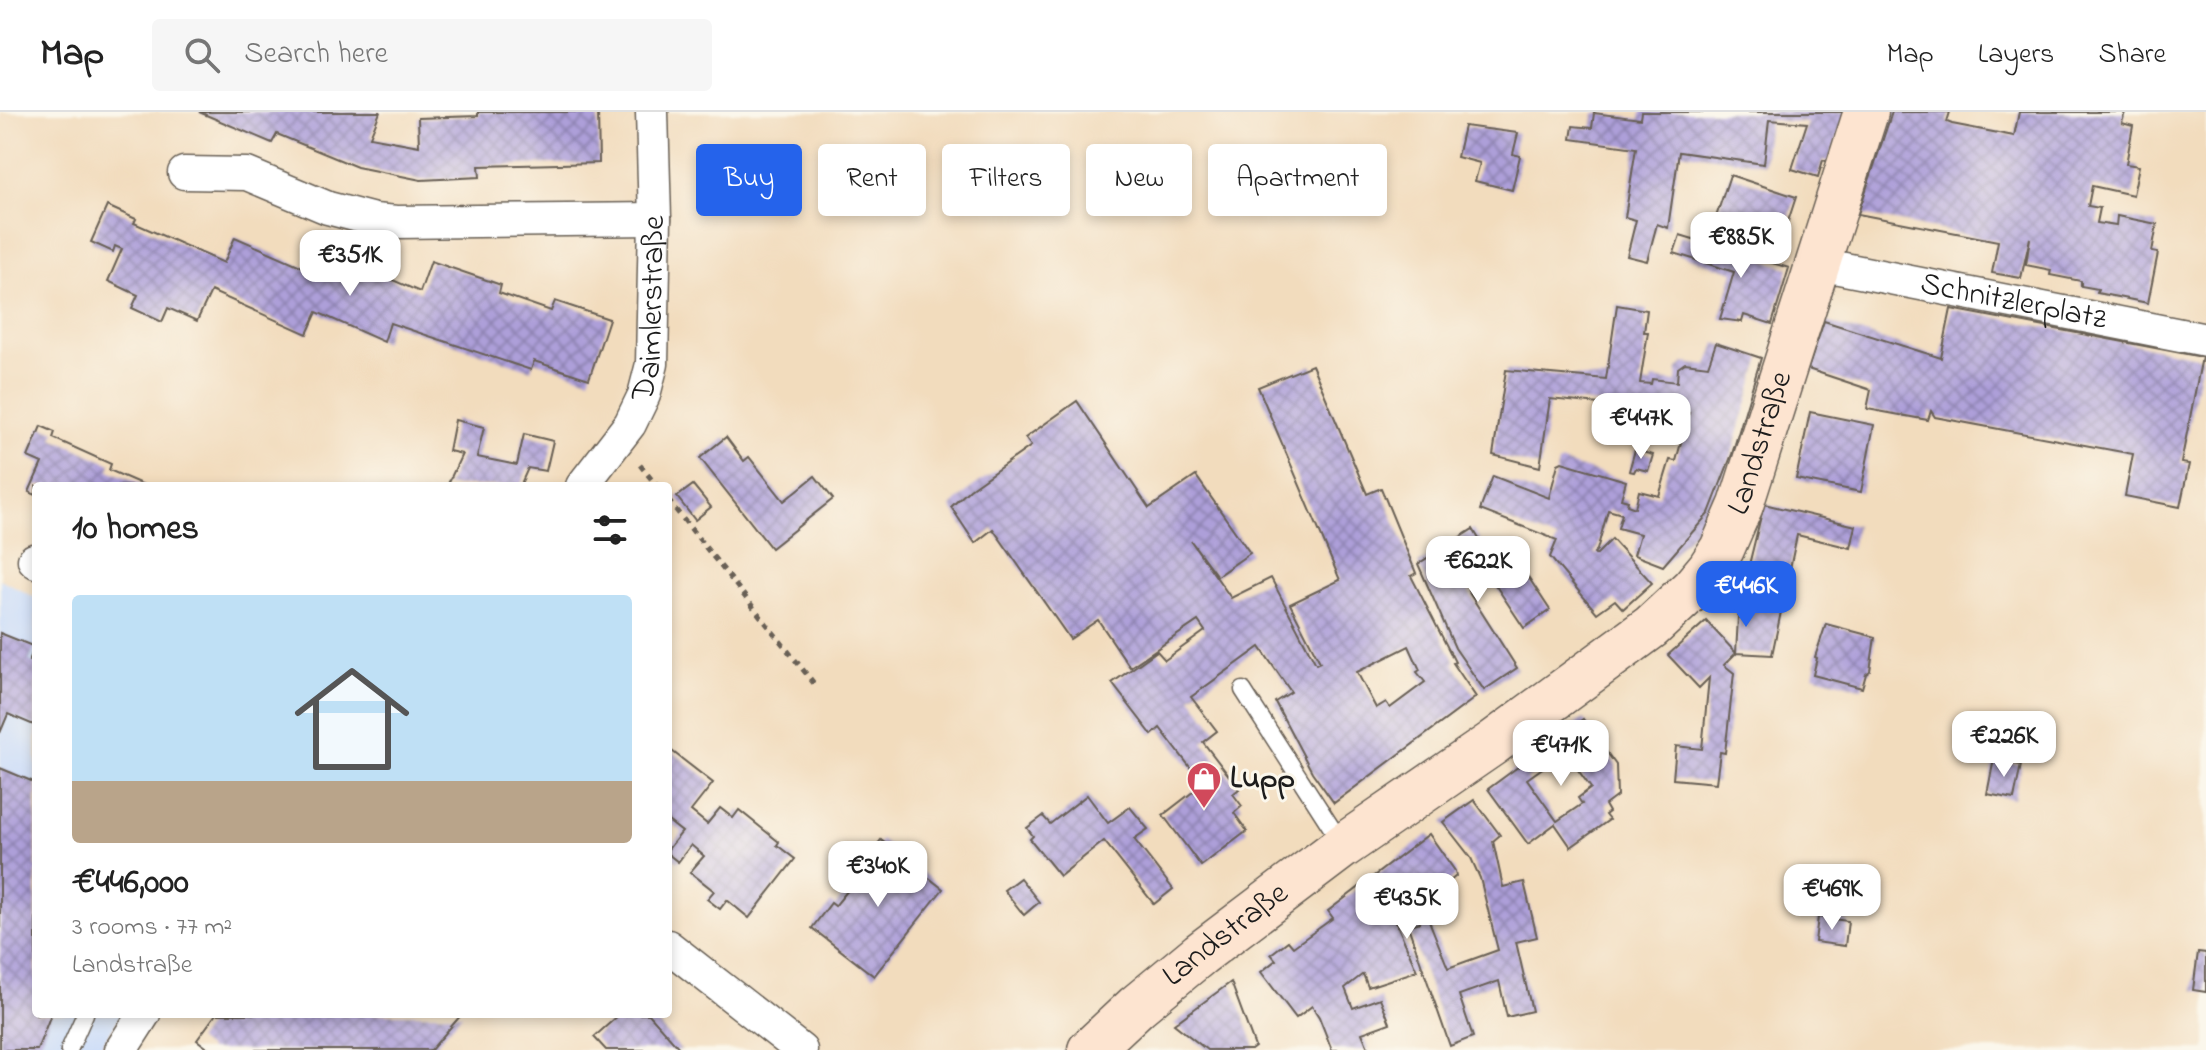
<!DOCTYPE html>
<html lang="en">
<head>
<meta charset="utf-8">
<style>
  body { margin:0; font-family:"Indie Flower",sans-serif; background:#f6f6f6; color:#222; height:100vh; display:flex; flex-direction:column; font-size:30px; white-space:nowrap }
  * { box-sizing:border-box; margin:0 }
  p { font-size:26px; color:#767676 }
  .icon { flex:none; width:44px; height:44px; fill:none; stroke:currentColor; stroke-width:2; stroke-linecap:round; stroke-linejoin:round }
  .map { position:relative; flex:1; overflow:hidden }
  .side { position:absolute; left:32px; top:370px; width:640px; height:536px; display:flex; flex-direction:column; background:#fff; border-radius:8px; box-shadow:0 4px 12px #0003 }
  .side>* { flex:none }
  .top-card { position:absolute; left:696px; top:32px; width:760px; height:72px; display:flex; gap:16px }
  .price { position:absolute; translate:-50% -68px; padding:0 18px; border-radius:16px; background:#fff; color:#222; font-size:26px; line-height:52px; filter:drop-shadow(0 2px 4px #0008) }
  .price::after { content:''; position:absolute; left:50%; top:48px; width:24px; height:18px; margin-left:-12px; background:inherit; clip-path:polygon(0 0,100% 0,50% 100%) }
  .price.on { background:#2563eb; color:#fff }
  ul { padding:0; list-style:none }
  li { display:grid; align-content:center; gap:16px; height:424px; padding:0 40px }
  li+li { border-top:2px solid #e0e0e0 }
  li span { display:grid; place-items:center; height:248px; border-radius:8px; color:#555 }
  li>.icon { margin-inline-start:auto }
  span .icon { width:144px; height:144px; fill:#fffc; stroke-width:1 }
  li b { font-size:34px }
  h2 { display:flex; justify-content:space-between; align-items:center; height:96px; padding:0 40px; font-size:34px }
  .pill { padding:0 28px; border-radius:8px; background:#fff; box-shadow:0 4px 12px #0003; font-size:28px; line-height:72px }
  .pill.on { background:#2563eb; color:#fff }
  header { display:flex; align-items:center; gap:48px; box-sizing:border-box; height:112px; padding:0 40px; background:#fff; border-bottom:2px solid #e0e0e0 }
  header strong { font-size:38px }
  nav { display:flex; gap:44px; margin-inline-start:auto; font-size:28px }
  .search { width:560px; height:72px; background:#f6f6f6; display:flex; align-items:center; gap:20px; box-sizing:border-box; padding:0 28px; border-radius:8px; color:#767676; font-size:30px }
  .map>svg:first-child { display:block }
  .built { fill:#cadcf9 }
  .building { fill:url(#building-cross-hatch); fill-rule:evenodd }
  .lines { fill:none; stroke-linecap:round; stroke-linejoin:round }
  .lane-casing { stroke:#675f54; stroke-width:19 }
  .street-casing { stroke:#675f54; stroke-width:35 }
  .secondary-casing { stroke:#675f54; stroke-width:47 }
  .path { stroke:#675f54; stroke-width:5; stroke-dasharray:6 6; stroke-linecap:butt }
  .lane { stroke:#fff; stroke-width:16 }
  .street { stroke:#fff; stroke-width:32 }
  .secondary { stroke:#fde4d0; stroke-width:44 }
  .labels { text-anchor:middle; dominant-baseline:central; stroke-width:6; stroke-linejoin:round; paint-order:stroke }
  .street-label { font-size:32px; fill:#1c1c1c; stroke:#fbf7ec }
  .poi-label { font-size:32px; font-weight:bold; fill:#1c1c1c; stroke:#fbf7ec; text-anchor:start }
</style>
</head>
<body>
<header>
<strong>Map</strong>
<div class="search"><svg class="icon" aria-label="search" viewBox="0 0 24 24"><circle cx="10" cy="10" r="6"/><path d="M15 15l6 6"/></svg>Search here</div>
<nav><a>Map</a><a>Layers</a><a>Share</a></nav>
</header>
<div class="map">
<svg width="2206" height="938" viewBox="0 0 2206 938">
  <defs>
    <pattern id="building-cross-hatch" width="8" height="8" patternUnits="userSpaceOnUse" patternTransform="scale(2)"><rect width="8" height="8" fill="#ad9fd9"/><path d="M0 0l8 8M0 8l8-8" fill="none" stroke="#8c81af"/></pattern>
  </defs>
  <rect width="100%" height="100%" fill="#fbf7ec"/>
  <filter id="ink" filterUnits="userSpaceOnUse"><feTurbulence type="fractalNoise" baseFrequency=".0125" numOctaves="2"/><feDisplacementMap in="SourceGraphic" scale="16" xChannelSelector="R" yChannelSelector="G"/><feConvolveMatrix kernelMatrix="1 2 1 2 8 2 1 2 1" color-interpolation-filters="sRGB"/></filter>
  <filter id="wash" filterUnits="userSpaceOnUse"><feTurbulence type="fractalNoise" baseFrequency=".006" numOctaves="4" result="noise"/><feDisplacementMap in="SourceGraphic" scale="32" xChannelSelector="R" yChannelSelector="G"/><feGaussianBlur stdDeviation="1.8" result="paint"/><feColorMatrix in="noise" values="0 0 0 0 0 0 0 0 0 0 0 0 0 0 0 0 0 1.4 0 .05"/><feComposite in="paint" operator="in"/></filter>
  <g filter="url(#wash)">
    <rect width="100%" height="100%" fill="#f2dcbd"/>
    <!-- built -->
    <path class="built" d="M0,467L36,486V902H122L98,938H0Z"/>
    <g id="blocks">
      <!-- building -->
      <g class="building">
        <path d="M199,0H380L370,25L419,34L418,6L478,4V0H598L599,51L479,54L480,65L421,68L357,55L277,22L272,31Z"/>
        <path d="M1641,0H1847L1829,50L1823,48L1818,65L1792,57L1807,11L1769,8L1764,52L1679,40L1668,116L1657,112L1647,149L1627,144L1636,108L1625,105L1636,36L1571,27L1573,14L1592,16L1594,1L1640,7Z"/>
        <path d="M1892,0H1950L1947,10L1952,12L2014,24L2019,0H2125L2122,11L2133,14L2126,52L2139,54L2133,83L2092,74L2088,94L2100,96L2097,111L2116,114L2117,104L2157,112L2152,140L2158,141L2148,191L2097,181L2098,177L2081,174V169L2050,163L2051,158L2026,153L2030,126L2021,166L1992,161L1998,129L1858,102Z"/>
        <path d="M1464,14L1518,21L1513,42L1520,44L1512,78L1475,69L1480,51L1457,45Z"/>
        <path d="M1730,63L1796,85L1780,134L1738,121L1733,136L1698,124L1703,107L1714,111Z"/>
        <path d="M107,94L136,107L134,111L224,151L235,125L330,167L340,145L420,180L431,149L501,173L499,181L551,199L555,189L609,207L589,267L534,249L531,258L390,211L384,230L317,200L307,222L211,179L197,209L168,196L162,210L132,196L138,183L108,169L122,137L115,134L113,140L91,130Z"/>
        <path d="M1680,123L1789,156L1772,212L1744,203L1742,210L1720,207L1734,160L1674,141Z"/>
        <path d="M1617,193L1647,198L1644,220H1648L1640,271L1651,272L1652,267L1677,270L1678,256L1685,251L1708,254L1716,231L1761,246L1732,342L1709,401L1663,454L1634,443L1640,422L1618,416L1622,402L1608,398L1597,438L1594,441L1596,443L1612,427L1652,471L1623,497L1615,488L1597,501L1550,445L1557,428L1480,398L1493,364L1549,386L1558,352L1562,350L1626,369L1621,387L1628,389L1627,393L1635,396L1639,379L1659,384L1670,348L1676,349L1689,301L1550,287L1540,355L1493,343L1506,258L1606,267Z"/>
        <path d="M1951,197L2202,245L2181,351L2189,352L2180,395L2125,384L2133,342L1935,305L1931,299L1928,308L1867,297L1871,278L1808,257L1824,209L1941,246Z"/>
        <path d="M1312,253L1367,382L1381,376L1416,461L1411,464L1455,550L1453,551L1476,585L1334,691L1312,660L1275,590L1291,580L1260,535L1191,585L1217,619L1203,630L1239,677L1233,682L1242,694L1234,701L1247,719L1201,754L1163,703L1203,672L1160,616L1152,623L1112,571L1157,539L1165,548L1205,519L1198,509L1130,555L1098,508L1070,527L993,417L975,431L951,395L970,377L1031,334L1025,326L1077,289L1149,396L1196,364L1250,441L1217,464L1191,429L1231,486L1271,466L1316,552L1320,550L1290,492L1340,468L1258,275ZM1409,534L1420,558L1417,560L1425,570L1390,596L1386,590L1376,596L1357,560Z"/>
        <path d="M1810,300L1874,313L1861,380L1796,367Z"/>
        <path d="M455,308L484,315L477,345L517,353L524,322L553,329L546,359L528,356L520,374H447L462,342L449,339Z"/>
        <path d="M41,314L55,320L53,326L111,352L109,358L146,374H36V383L29,380L42,351L28,345Z"/>
        <path d="M726,325L744,349L749,345L784,389L815,364L833,387L771,436L700,346Z"/>
        <path d="M1635,338L1653,343L1648,359L1636,356L1634,360L1629,359Z"/>
        <path d="M693,373L711,395L695,408L677,385Z"/>
        <path d="M1764,392L1856,414L1851,436L1797,423L1772,543L1736,541L1724,553L1734,561L1725,641L1720,640L1716,671L1673,667L1676,634L1702,637L1709,566L1699,576L1668,543L1706,509L1736,541L1738,506L1750,462L1747,461Z"/>
        <path d="M1473,417L1499,460L1517,448L1550,498L1524,516L1490,465L1468,479L1517,556L1484,578L1455,536L1418,452Z"/>
        <path d="M1826,512L1875,525L1870,559L1866,562L1862,576L1813,563L1817,546L1815,545Z"/>
        <path d="M0,521L35,535L29,549L36,552V614L8,602L0,621Z"/>
        <path d="M1583,607L1616,653L1617,684L1605,693L1609,700L1605,703L1609,708L1571,735L1555,712L1528,732L1488,677ZM1565,640L1591,676L1578,686L1582,692L1557,709L1527,667Z"/>
        <path d="M668,636L713,671L691,699L707,712L720,696L733,706L739,698L779,730L777,733L795,747L749,806L727,788L720,797L707,787L714,779L690,760L704,744L691,733L678,750L668,742V737L682,720L668,709Z"/>
        <path d="M1994,647L2021,653L2014,687L1987,682Z"/>
        <path d="M0,656L36,671V902H51L37,938H0Z"/>
        <path d="M1087,683L1108,711L1130,695L1148,717L1134,727L1173,777L1154,792L1104,729L1060,764L1030,727L1033,724L1027,716L1043,704L1050,712Z"/>
        <path d="M1474,688L1500,723L1493,729L1503,775L1524,770L1537,825L1516,830L1532,899L1507,905L1499,869L1459,883L1473,925L1450,934L1408,814L1420,810L1418,803L1425,800L1422,791L1396,810L1417,859L1368,875L1363,862L1345,876L1353,896L1380,886L1390,911L1362,921L1369,938H1332L1319,905L1312,894L1296,906L1261,860L1276,848L1271,842L1288,829L1293,835L1333,806L1328,799L1429,722L1455,759L1456,764L1443,775L1450,782L1426,801L1448,856L1498,838L1480,766L1471,746L1443,710Z"/>
        <path d="M881,728L943,777L874,864L812,816L831,791L835,794L866,756L862,752Z"/>
        <path d="M1020,766L1039,790L1024,803L1004,778Z"/>
        <path d="M1818,805L1848,809L1845,834L1815,830Z"/>
        <path d="M2198,840L2206,841V880L2193,878Z"/>
        <path d="M1231,870L1255,935L1251,938H1207L1174,912Z"/>
        <path d="M216,902H462L431,938H210L197,928Z"/>
        <path d="M620,902H649L681,938H606L594,925Z"/>
      </g>
    </g>
  </g>
  <g filter="url(#ink)">
    <use href="#blocks" fill-opacity="0" stroke="#675f54" stroke-width="2"/>
    <g class="lines">
      <defs>
        <g id="lane">
          <path d="M1243,578L1342,732"/>
          <path d="M69,938L85,902"/>
        </g>
        <g id="street">
          <path d="M184,61L247,62L328,96L374,108L397,110L655,107"/>
          <path id="s1" d="M1819,152L2206,228"/>
          <path id="s2" d="M582,374L630,312L644,283L652,252L655,107L652,0"/>
          <path d="M34,448L36,450"/>
          <path d="M668,834L801,938"/>
          <path d="M121,938L144,902"/>
        </g>
        <g id="secondary">
          <path id="s3" d="M1090,938L1137,894L1200,842L1343,734L1493,631L1651,515L1693,476L1709,457L1722,437L1741,393L1866,0"/>
        </g>
      </defs>
      <!-- lane casing -->
      <use href="#lane" class="lane-casing"/>
      <!-- street casing -->
      <use href="#street" class="street-casing"/>
      <!-- secondary casing -->
      <use href="#secondary" class="secondary-casing"/>
      <!-- path -->
      <g class="path">
        <path d="M640,353L657,374"/>
        <path d="M668,388L816,574"/>
      </g>
      <!-- lane -->
      <use href="#lane" class="lane"/>
      <!-- street -->
      <use href="#street" class="street"/>
      <!-- secondary -->
      <use href="#secondary" class="secondary"/>
    </g>
  </g>
  <!-- icons -->
  <defs>
    <symbol id="shop-pin" viewBox="-11 -11 22 30"><path d="M0 17L-7.5 6A9.5 9.5 0 1 1 7.5 6Z" fill="#d1495b" stroke="#fbf7ec"/><path d="M-5-2.5h2.3a2.7 3.5 0 0 1 5.4 0H5L5.5 6h-11ZM-1.5-2.5h3a1.5 2.3 0 0 0-3 0Z" fill="#fff"/></symbol>
  </defs>
  <g fill-rule="evenodd">
    <use href="#shop-pin" x="1184" y="647" width="40" height="54"/>
  </g>
  <g class="labels">
    <!-- street labels -->
    <g class="street-label">
      <text stroke="none"><textPath href="#s1" startOffset="198">Schnitzlerplatz</textPath></text>
      <text stroke="none"><textPath href="#s2" startOffset="198">Daimlerstraße</textPath></text>
      <text stroke="none"><textPath href="#s3" startOffset="922">Landstraße</textPath></text>
      <text stroke="none"><textPath href="#s3" startOffset="178">Landstraße</textPath></text>
    </g>
    <!-- poi labels -->
    <g class="poi-label">
      <text x="1230" y="667">Lupp</text>
    </g>
  </g>
</svg>
<b class="price" style="left:1741px;top:168px">€885K</b>
<b class="price" style="left:350px;top:186px">€351K</b>
<b class="price" style="left:1641px;top:349px">€447K</b>
<b class="price" style="left:1478px;top:492px">€622K</b>
<b class="price on" style="left:1746px;top:517px">€446K</b>
<b class="price" style="left:2004px;top:667px">€226K</b>
<b class="price" style="left:1561px;top:676px">€471K</b>
<b class="price" style="left:878px;top:797px">€340K</b>
<b class="price" style="left:1832px;top:820px">€469K</b>
<b class="price" style="left:1407px;top:829px">€435K</b>
<div class="top-card">
<a class="pill on">Buy</a>
<a class="pill">Rent</a>
<a class="pill">Filters</a>
<a class="pill">New</a>
<a class="pill">Apartment</a>
</div>
<section class="side">
<h2>10 homes<svg class="icon" aria-label="filters" viewBox="0 0 24 24"><path d="M4 7h16M4 17h16"/><circle cx="9" cy="7" r="2"/><circle cx="15" cy="17" r="2"/></svg></h2>
<ul>
<li><span style="background:linear-gradient(#bfe0f5 75%,#b9a48a 0)"><svg class="icon" aria-label="home" viewBox="0 0 24 24"><path d="M3 11l9-7 9 7M6 9v11h12V9"/></svg></span><div><b>€446,000</b><p>3 rooms · 77 m²</p><p>Landstraße</p></div></li>
</ul>
</section>
</div>
</body>
</html>
